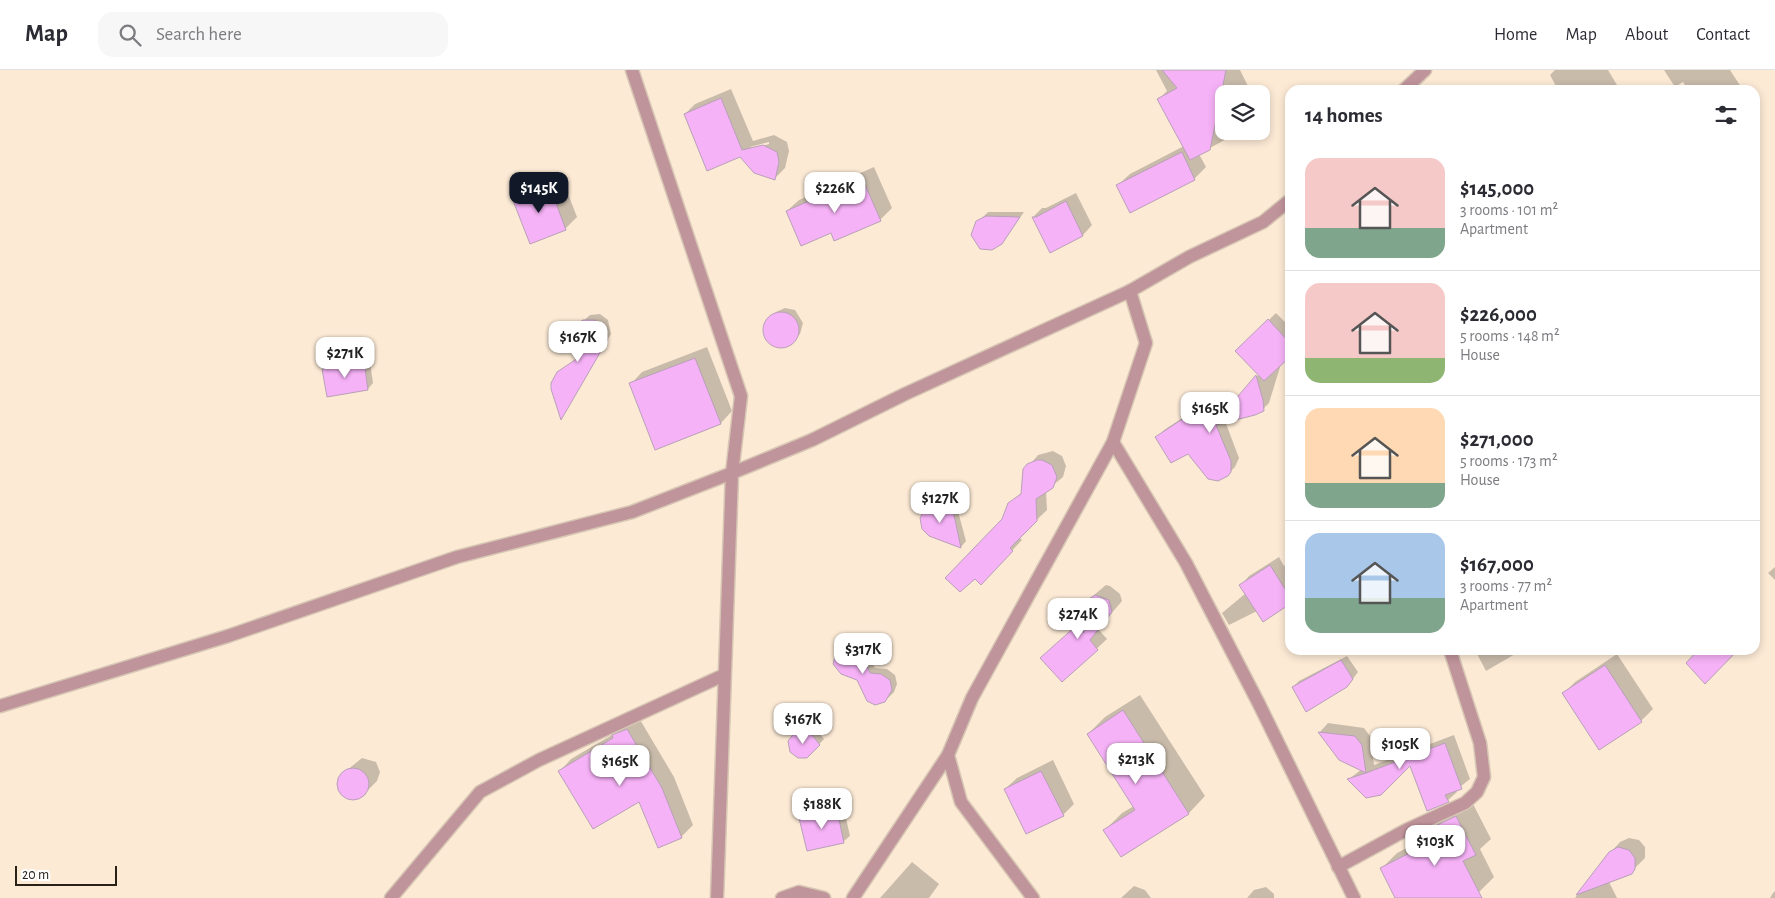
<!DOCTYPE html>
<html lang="en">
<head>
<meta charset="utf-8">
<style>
  body { margin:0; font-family:"Alegreya Sans",sans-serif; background:#f7f7f7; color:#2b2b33; height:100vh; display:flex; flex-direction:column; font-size:19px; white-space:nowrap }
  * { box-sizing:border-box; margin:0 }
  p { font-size:16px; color:#7c7c81 }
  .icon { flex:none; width:28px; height:28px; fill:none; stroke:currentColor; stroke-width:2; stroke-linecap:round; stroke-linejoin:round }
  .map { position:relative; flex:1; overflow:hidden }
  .panel { position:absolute; left:1285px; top:15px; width:475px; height:570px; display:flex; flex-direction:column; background:#fff; border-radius:15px; box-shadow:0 2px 8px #0003 }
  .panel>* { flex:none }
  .controls { position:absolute; left:1215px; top:15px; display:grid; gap:10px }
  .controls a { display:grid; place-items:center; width:55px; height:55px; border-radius:10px; background:#fff; box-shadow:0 2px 8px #0003; font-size:25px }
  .scale { position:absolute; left:15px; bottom:12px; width:102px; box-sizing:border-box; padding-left:5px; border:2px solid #292118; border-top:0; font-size:14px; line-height:18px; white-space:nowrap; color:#292118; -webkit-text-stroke:4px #fff; paint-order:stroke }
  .price { position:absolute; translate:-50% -42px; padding:0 11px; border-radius:10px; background:#fff; color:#222; font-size:16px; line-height:32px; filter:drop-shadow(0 1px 2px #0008) }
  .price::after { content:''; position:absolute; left:50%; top:30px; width:15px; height:11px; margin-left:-8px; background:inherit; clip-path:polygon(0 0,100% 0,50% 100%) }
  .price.active { background:#111827; color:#fff }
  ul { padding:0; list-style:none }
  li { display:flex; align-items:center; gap:15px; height:125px; padding:0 20px }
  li+li { border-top:1px solid #e1e1e2 }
  li span { display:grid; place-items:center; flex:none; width:140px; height:100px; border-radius:15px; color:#555 }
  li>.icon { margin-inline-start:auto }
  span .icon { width:60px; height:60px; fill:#fffc; stroke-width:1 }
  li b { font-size:21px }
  h2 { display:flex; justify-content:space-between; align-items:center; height:60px; padding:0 20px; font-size:21px }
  header { display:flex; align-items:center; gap:30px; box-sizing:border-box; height:70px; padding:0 25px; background:#fff; border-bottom:1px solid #e1e1e2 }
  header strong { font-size:24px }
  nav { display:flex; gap:28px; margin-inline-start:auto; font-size:18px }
  .search { width:350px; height:45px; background:#f7f7f7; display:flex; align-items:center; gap:12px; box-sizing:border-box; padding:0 18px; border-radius:15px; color:#7c7c81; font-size:19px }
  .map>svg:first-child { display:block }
  .shadow { fill:#0003; fill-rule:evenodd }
  .building { fill:#f6b2f7; stroke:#b8a0b8 }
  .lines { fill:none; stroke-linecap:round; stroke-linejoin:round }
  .minor-casing { stroke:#d6c6b3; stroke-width:15 }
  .minor { stroke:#c0949b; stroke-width:12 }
</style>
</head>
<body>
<header>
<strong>Map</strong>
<div class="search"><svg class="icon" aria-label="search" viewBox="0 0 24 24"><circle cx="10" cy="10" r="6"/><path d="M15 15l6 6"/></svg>Search here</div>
<nav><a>Home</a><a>Map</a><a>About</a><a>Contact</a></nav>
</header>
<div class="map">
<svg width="1775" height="828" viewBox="0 0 1775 828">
  <rect width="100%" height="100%" fill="#fcead5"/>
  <!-- shadow -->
  <g class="shadow">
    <path d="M1156,0H1240L1252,24H1224V61H1241L1199,84L1206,97L1194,109L1131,141L1118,115L1130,104L1184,76L1159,29L1167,21Z"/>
    <path d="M1555,0H1608L1620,20H1558L1550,5Z"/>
    <path d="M1664,0H1730L1743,20H1688L1683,12L1675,17Z"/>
    <path d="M731,19L753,71L774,65L787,72L789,81L785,98L775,108L685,44L695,34ZM769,72V74L752,79L750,77Z"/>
    <path d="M874,97L892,138L880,150L787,141L799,130Z"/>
    <path d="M560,103L577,147L566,158L530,172L514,128L525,117Z"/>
    <path d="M1076,123L1092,155L1083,165L1050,181L1033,147L1042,138H1046Z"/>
    <path d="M988,142H1024L1003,171L972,165L974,156Z"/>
    <path d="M785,238L795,240L803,253L800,264L794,270L785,276L774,275L766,268V253L776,242Z"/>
    <path d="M1276,243L1290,257V285L1281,294L1269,333L1261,341L1225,351L1239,388L1235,397L1227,405L1189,382L1157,368L1164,360L1214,327L1223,346L1259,304L1237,281Z"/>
    <path d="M600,244L608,250L611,264L561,347L558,303L579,287L582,252L590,245Z"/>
    <path d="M707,277L732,341L721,353L656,378L631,314L642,302Z"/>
    <path d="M369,286L373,313L368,319L323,299L329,293Z"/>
    <path d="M1053,381L1062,386L1066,396L1063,407L1046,421L1047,440L1019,467L1022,470L981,513L1010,433L1022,422V404L1038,385Z"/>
    <path d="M941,429L956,434L966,471L961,477L923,443L937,430Z"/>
    <path d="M1279,487L1284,496L1290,492V533L1257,541L1229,555L1222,543L1246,523L1241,515L1249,506Z"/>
    <path d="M1775,497V510L1768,503Z"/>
    <path d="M1106,515L1110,516L1120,524L1122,531L1098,559L1107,569L1063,610L1052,578L1084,549L1088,530Z"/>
    <path d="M855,571L863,574L875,598L887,599L895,605L897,614L894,622L888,628L875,633L837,583L847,573Z"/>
    <path d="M1475,580H1522L1486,601Z"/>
    <path d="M1617,584L1653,639L1641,651L1564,623L1575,612Z"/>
    <path d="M1347,586L1358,602L1352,610L1293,617L1299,611Z"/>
    <path d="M1140,625L1205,726L1189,743L1122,786L1105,760L1122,743L1134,736L1088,664L1105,647Z"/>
    <path d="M639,648L674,707L693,755L681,767L640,730L560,701L571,689L617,662L625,654Z"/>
    <path d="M1328,653L1364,658L1370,666L1374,695L1454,665L1470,709L1456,720L1457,722L1448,730L1411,694L1349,709L1362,699L1340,689L1320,662Z"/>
    <path d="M802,657H814L824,669L807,687L789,671Z"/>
    <path d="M362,688L376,692L380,702L377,711L365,723L353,729L345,727L338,715L341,705Z"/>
    <path d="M1053,690L1074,734L1063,745L1005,719L1017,708Z"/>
    <path d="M1472,732L1491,769L1480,779L1494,807L1479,822L1467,828H1397L1382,798L1397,783L1436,763L1434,757L1449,742Z"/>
    <path d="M843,735L850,766L844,771L808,780L801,748L806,743Z"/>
    <path d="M1629,768L1639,770L1645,777V788L1627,806L1609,812L1617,828H1575L1610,783L1620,772Z"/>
    <path d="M912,792L939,814L929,828H880Z"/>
    <path d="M1134,816L1145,820L1151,828H1121Z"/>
    <path d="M1266,817L1274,824V828H1247L1254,820Z"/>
    <path d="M1775,821V828H1770L1773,823Z"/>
  </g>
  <!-- building -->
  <g class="building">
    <path d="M1162,0H1226L1210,80L1190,90L1157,29L1177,18Z"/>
    <path d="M721,28L742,80L763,75L777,82L779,92L775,110L754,103L740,87L707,101L684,44Z"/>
    <path d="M1182,82L1195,110L1130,143L1116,115Z"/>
    <path d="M862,108L881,151L834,171L831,163L801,176L786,141Z"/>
    <path d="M549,114L566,160L530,174L512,128Z"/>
    <path d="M1066,131L1083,166L1050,183L1032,147H1036Z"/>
    <path d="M986,146L1020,147L1002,174L992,180L980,179L971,165L976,151Z"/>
    <circle cx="781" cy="260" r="18"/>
    <path d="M1268,249L1290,273V287L1264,311L1235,281Z"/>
    <path d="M583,250H594L599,252L606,261V270L608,269L561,350L551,319V313L557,302L578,288L572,263L578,253Z"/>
    <path d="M695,288L721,354L655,380L629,313Z"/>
    <path d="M364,291L368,320L327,327L322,299Z"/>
    <path d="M1256,305L1263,330L1264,341L1255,345L1216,355L1231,391V402L1228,406L1218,411L1208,409L1188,384L1171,393L1155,367L1207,333L1215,353Z"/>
    <path d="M1037,390H1042L1052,395L1057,407L1053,418L1036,429L1037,451L1010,478L1013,481L981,515L975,509L960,522L945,508L1002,449L1008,433L1021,424L1023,399L1027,394Z"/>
    <path d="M940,434L951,440L954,445L961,478L929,466L922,459L920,448L925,438L930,435Z"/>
    <path d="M1270,495L1290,527V534L1263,552L1239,515Z"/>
    <path d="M1095,525L1109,530L1112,542L1090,570L1098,580L1062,612L1040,588L1077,555L1084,563L1083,533Z"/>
    <path d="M849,576L861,583L870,603L881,604L890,610L892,620L885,632L875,635L867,631L857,610L841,604L833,594L836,582Z"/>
    <path d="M1698,580H1738L1705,614L1686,593Z"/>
    <path d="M1341,590L1353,609L1347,617L1306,642L1292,617Z"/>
    <path d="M1605,595L1642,652L1599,680L1562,623Z"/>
    <path d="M1123,640L1189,744L1121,787L1103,760L1135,740L1087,664Z"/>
    <path d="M627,659L662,718L682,768L658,778L639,732L593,759L558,701L613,668L612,665Z"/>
    <path d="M804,661L812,665L820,675L807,688H798L790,682L788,671L795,662Z"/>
    <path d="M1318,662L1355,666L1362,675L1366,703L1445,673L1462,719L1445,725L1449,732L1427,741L1410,696L1381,725L1366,728L1347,709L1366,703L1339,690Z"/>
    <circle cx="353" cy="714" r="16"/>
    <path d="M1041,701L1064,746L1026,764L1004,719Z"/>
    <path d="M837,740L844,773L807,781L799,748Z"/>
    <path d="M1456,746L1476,785L1463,791L1482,828H1395L1380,798L1437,769L1433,757Z"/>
    <path d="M1618,777L1629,780L1635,788V799L1632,804L1576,825L1609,782Z"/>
  </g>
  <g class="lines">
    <defs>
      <g id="minor">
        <path d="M632,0L741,326L732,403L717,828"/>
        <path d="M1404,20L1425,0"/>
        <path d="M1113,372L1186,493L1259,634L1354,828"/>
        <path d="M0,636L228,566L457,487L632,442L732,403L812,370L905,324L1130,221L1189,187L1263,152L1290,130"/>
        <path d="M1338,797L1406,760L1465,733L1477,722L1484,707L1480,673L1450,580"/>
        <path d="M391,828L480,722L539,690L724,605"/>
        <path d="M782,828L799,822L824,828"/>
        <path d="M853,828L948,685"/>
        <path d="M1033,828L961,732L948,685L972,628L1113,372L1146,273L1130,221"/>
      </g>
    </defs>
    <!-- minor casing -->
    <use href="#minor" class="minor-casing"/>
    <!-- minor -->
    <use href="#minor" class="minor"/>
  </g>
</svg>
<div class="controls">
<a><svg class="icon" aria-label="layers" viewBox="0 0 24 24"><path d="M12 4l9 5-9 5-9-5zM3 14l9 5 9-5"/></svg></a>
</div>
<div class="scale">20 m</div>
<b class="price active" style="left:539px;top:144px">$145K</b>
<b class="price" style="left:835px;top:144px">$226K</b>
<b class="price" style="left:578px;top:293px">$167K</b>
<b class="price" style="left:345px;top:309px">$271K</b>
<b class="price" style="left:1210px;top:364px">$165K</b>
<b class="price" style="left:940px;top:454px">$127K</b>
<b class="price" style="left:1078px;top:570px">$274K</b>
<b class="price" style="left:863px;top:605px">$317K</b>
<b class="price" style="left:803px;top:675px">$167K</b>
<b class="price" style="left:1400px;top:700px">$105K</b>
<b class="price" style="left:1136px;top:715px">$213K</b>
<b class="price" style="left:620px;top:717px">$165K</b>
<b class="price" style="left:822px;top:760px">$188K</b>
<b class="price" style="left:1435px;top:797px">$103K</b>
<section class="panel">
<h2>14 homes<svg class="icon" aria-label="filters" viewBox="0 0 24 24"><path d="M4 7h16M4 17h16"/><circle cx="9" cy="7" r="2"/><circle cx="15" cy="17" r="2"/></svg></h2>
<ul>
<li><span style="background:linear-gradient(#f6c9c9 70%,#7fa58c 0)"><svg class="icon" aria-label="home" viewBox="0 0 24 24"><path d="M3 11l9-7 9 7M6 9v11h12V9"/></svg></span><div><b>$145,000</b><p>3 rooms · 101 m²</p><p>Apartment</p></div></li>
<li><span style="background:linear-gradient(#f6c9c9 75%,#8fb573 0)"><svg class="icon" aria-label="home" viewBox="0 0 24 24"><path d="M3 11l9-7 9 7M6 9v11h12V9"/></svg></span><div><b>$226,000</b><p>5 rooms · 148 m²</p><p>House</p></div></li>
<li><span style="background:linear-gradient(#ffd9b3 75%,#7fa58c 0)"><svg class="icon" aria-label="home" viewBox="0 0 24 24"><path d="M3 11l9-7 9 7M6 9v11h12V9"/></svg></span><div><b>$271,000</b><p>5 rooms · 173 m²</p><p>House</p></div></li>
<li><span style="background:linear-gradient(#a9c7e8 65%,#7fa58c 0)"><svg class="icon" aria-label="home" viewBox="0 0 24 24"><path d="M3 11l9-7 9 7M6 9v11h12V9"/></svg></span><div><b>$167,000</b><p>3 rooms · 77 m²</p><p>Apartment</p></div></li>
</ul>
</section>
</div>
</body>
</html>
